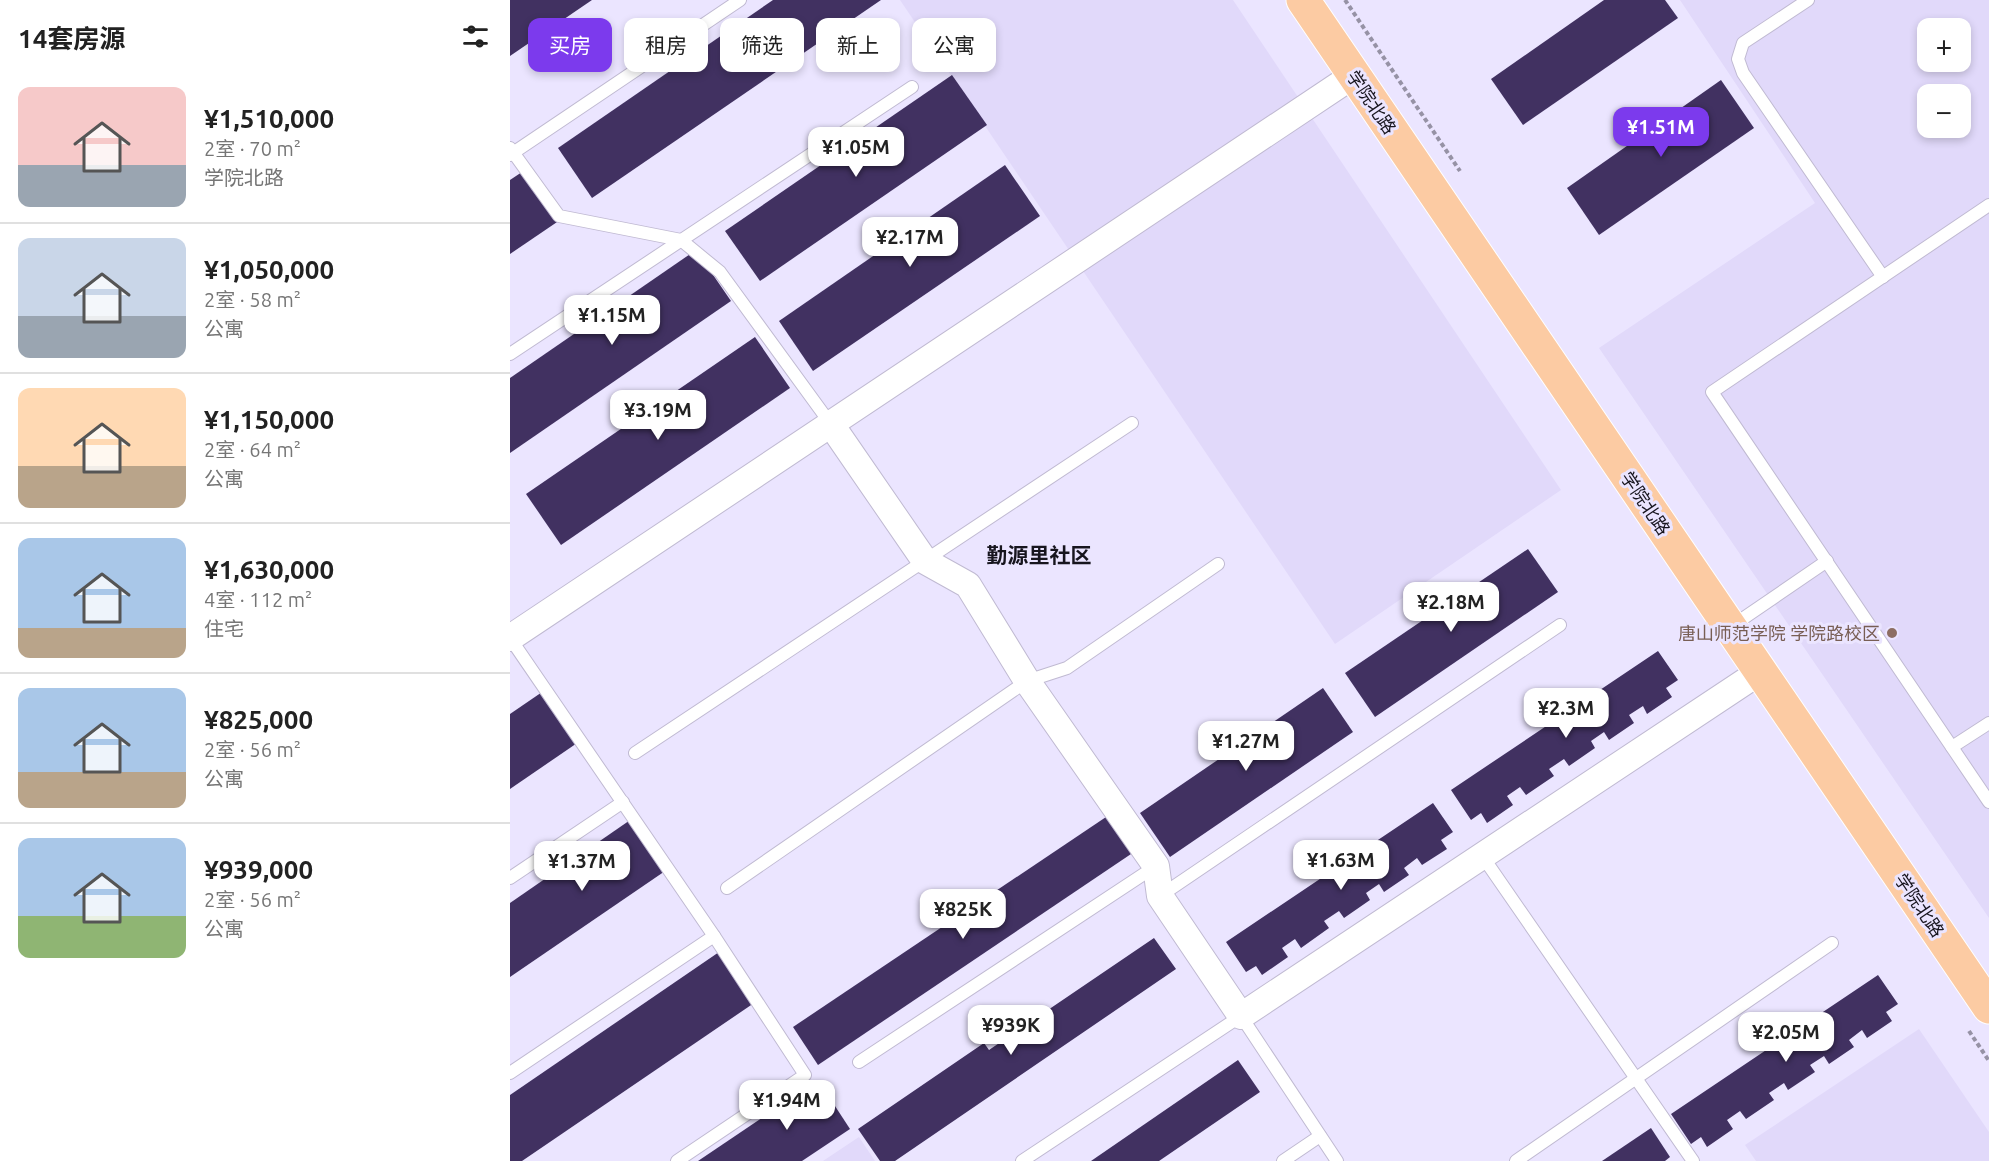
<!DOCTYPE html>
<html lang="zh">
<head>
<meta charset="utf-8">
<style>
  body { margin:0; font-family:Ubuntu,"Noto Sans SC",sans-serif; background:#f6f6f6; color:#222; height:100vh; display:flex; flex-direction:column; font-size:22px; white-space:nowrap }
  * { box-sizing:border-box; margin:0 }
  p { font-size:20px; color:#767676 }
  .icon { flex:none; width:33px; height:33px; fill:none; stroke:currentColor; stroke-width:2; stroke-linecap:round; stroke-linejoin:round }
  .map { position:relative; flex:1; overflow:hidden }
  .panel { display:flex; flex-direction:column; background:#fff; width:510px }
  .panel>* { flex:none }
  .hud { position:absolute; left:18px; top:18px; width:570px; height:54px; display:flex; gap:12px }
  .controls { position:absolute; left:1407px; top:18px; display:grid; gap:12px }
  .controls a { display:grid; place-items:center; width:54px; height:54px; border-radius:12px; background:#fff; box-shadow:0 3px 9px #0003; font-size:30px }
  .price { position:absolute; translate:-50% -51px; padding:0 14px; border-radius:12px; background:#fff; color:#222; font-size:20px; line-height:39px; filter:drop-shadow(0 2px 3px #0008) }
  .price::after { content:''; position:absolute; left:50%; top:36px; width:18px; height:14px; margin-left:-9px; background:inherit; clip-path:polygon(0 0,100% 0,50% 100%) }
  .price.current { background:#7c3aed; color:#fff }
  ul { padding:0; list-style:none }
  li { display:flex; align-items:center; gap:18px; height:150px; padding:0 18px }
  li+li { border-top:2px solid #e0e0e0 }
  li span { display:grid; place-items:center; flex:none; width:168px; height:120px; border-radius:12px; color:#555 }
  li>.icon { margin-inline-start:auto }
  span .icon { width:72px; height:72px; fill:#fffc; stroke-width:1 }
  li b { font-size:26px }
  h2 { display:flex; justify-content:space-between; align-items:center; height:72px; padding:0 18px; font-size:26px }
  .pill { padding:0 21px; border-radius:12px; background:#fff; box-shadow:0 3px 9px #0003; font-size:21px; line-height:54px }
  .pill.current { background:#7c3aed; color:#fff }
  main { display:flex; flex:1; min-height:0 }
  .map>svg:first-child { display:block }
  .built { fill:#e1d9fa; fill-rule:evenodd }
  .building { fill:#413161 }
  .lines { fill:none; stroke-linecap:round; stroke-linejoin:round }
  .service-casing { stroke:#c0bad2; stroke-width:14 }
  .minor-casing { stroke:#c0bad2; stroke-width:28 }
  .primary-casing { stroke:#fff; stroke-width:35 }
  .path { stroke:#9692a5; stroke-width:4; stroke-dasharray:4.5 3; stroke-linecap:butt }
  .service { stroke:#fff; stroke-width:12 }
  .minor { stroke:#fff; stroke-width:26 }
  .primary { stroke:#fccba3; stroke-width:33 }
  .education-dot { fill:#8d6e63; stroke:#ebe5ff; stroke-width:2 }
  .labels { text-anchor:middle; dominant-baseline:central; stroke-width:6; stroke-linejoin:round; paint-order:stroke }
  .street-label { font-size:18px; fill:#17151e; stroke:#ebe5ff }
  .education-label { font-size:18px; fill:#785e54; stroke:#ebe5ff; text-anchor:end }
  .quarter-label { font-size:21px; font-weight:bold; fill:#17151e; stroke:#ebe5ff }
</style>
</head>
<body>
<main>
<section class="panel">
<h2>14套房源<svg class="icon" aria-label="filters" viewBox="0 0 24 24"><path d="M4 7h16M4 17h16"/><circle cx="9" cy="7" r="2"/><circle cx="15" cy="17" r="2"/></svg></h2>
<ul>
<li><span style="background:linear-gradient(#f6c9c9 65%,#9aa5b1 0)"><svg class="icon" aria-label="home" viewBox="0 0 24 24"><path d="M3 11l9-7 9 7M6 9v11h12V9"/></svg></span><div><b>¥1,510,000</b><p>2室 · 70 m²</p><p>学院北路</p></div></li>
<li><span style="background:linear-gradient(#c9d6e8 65%,#9aa5b1 0)"><svg class="icon" aria-label="home" viewBox="0 0 24 24"><path d="M3 11l9-7 9 7M6 9v11h12V9"/></svg></span><div><b>¥1,050,000</b><p>2室 · 58 m²</p><p>公寓</p></div></li>
<li><span style="background:linear-gradient(#ffd9b3 65%,#b9a48a 0)"><svg class="icon" aria-label="home" viewBox="0 0 24 24"><path d="M3 11l9-7 9 7M6 9v11h12V9"/></svg></span><div><b>¥1,150,000</b><p>2室 · 64 m²</p><p>公寓</p></div></li>
<li><span style="background:linear-gradient(#a9c7e8 75%,#b9a48a 0)"><svg class="icon" aria-label="home" viewBox="0 0 24 24"><path d="M3 11l9-7 9 7M6 9v11h12V9"/></svg></span><div><b>¥1,630,000</b><p>4室 · 112 m²</p><p>住宅</p></div></li>
<li><span style="background:linear-gradient(#a9c7e8 70%,#b9a48a 0)"><svg class="icon" aria-label="home" viewBox="0 0 24 24"><path d="M3 11l9-7 9 7M6 9v11h12V9"/></svg></span><div><b>¥825,000</b><p>2室 · 56 m²</p><p>公寓</p></div></li>
<li><span style="background:linear-gradient(#a9c7e8 65%,#8fb573 0)"><svg class="icon" aria-label="home" viewBox="0 0 24 24"><path d="M3 11l9-7 9 7M6 9v11h12V9"/></svg></span><div><b>¥939,000</b><p>2室 · 56 m²</p><p>公寓</p></div></li>
</ul>
</section>
<div class="map">
<svg width="1479" height="1161" viewBox="0 0 1479 1161">
  <rect width="100%" height="100%" fill="#ebe5ff"/>
  <!-- built -->
  <g class="built">
    <path d="M390,0H723L1051,490L825,644Z"/>
    <path d="M1170,0H1479V918L1089,348L1305,203ZM1418,28H1450V62H1418ZM1418,94H1450V128H1418Z"/>
    <path d="M1409,1029L1479,1132V1161H1246L1235,1145Z"/>
    <path d="M349,1137L365,1161H313Z"/>
  </g>
  <!-- building -->
  <g class="building">
    <path d="M0,0H82L0,56Z"/>
    <path d="M263,0H371L82,198L48,148Z"/>
    <path d="M1094,0H1155L1168,18L1013,125L981,79Z"/>
    <path d="M442,75L477,125L250,281L215,231Z"/>
    <path d="M1211,80L1244,128L1089,235L1057,188Z"/>
    <path d="M495,165L530,216L303,371L269,321Z"/>
    <path d="M18,168L53,218L0,254V180Z"/>
    <path d="M186,250L221,301L0,453V378Z"/>
    <path d="M245,337L280,388L51,545L16,494Z"/>
    <path d="M1018,549L1048,592L865,717L835,673Z"/>
    <path d="M1148,651L1168,680L1156,688L1162,697L1137,714L1133,706L1119,715L1124,723L1099,740L1094,732L1081,741L1085,748L1059,766L1054,759L1039,769L1044,776L1016,795L1010,787L997,796L1003,805L977,823L971,813L961,820L941,790Z"/>
    <path d="M38,688L73,739L0,789V714Z"/>
    <path d="M813,688L843,732L660,857L630,813Z"/>
    <path d="M923,803L943,832L931,840L937,849L912,865L907,858L894,868L899,875L874,892L869,884L856,893L860,900L834,918L829,911L814,921L819,928L791,948L785,939L772,948L778,957L752,975L746,966L736,972L716,942Z"/>
    <path d="M599,815L624,852L308,1065L283,1027Z"/>
    <path d="M126,816L161,867L0,977V903Z"/>
    <path d="M644,938L666,969L385,1161H370L348,1129L474,1043L479,1050Z"/>
    <path d="M212,950L247,1001L12,1161H0V1095Z"/>
    <path d="M1368,975L1388,1004L1376,1012L1382,1021L1357,1038L1352,1030L1339,1040L1344,1047L1319,1064L1314,1056L1300,1065L1305,1072L1278,1090L1274,1083L1259,1093L1264,1100L1236,1119L1230,1111L1217,1120L1223,1129L1197,1147L1191,1137L1181,1144L1161,1114Z"/>
    <path d="M728,1060L750,1092L649,1161H581Z"/>
    <path d="M308,1080L340,1129L292,1161H188Z"/>
    <path d="M1141,1128L1160,1157L1155,1161H1092Z"/>
  </g>
  <g class="lines">
    <defs>
      <g id="service">
        <path d="M1298,0L1233,43L1228,59L1233,73L1373,277"/>
        <path d="M0,148L49,216L171,240L210,272L320,423"/>
        <path d="M0,155L230,0"/>
        <path d="M1479,205L1202,392L1479,802"/>
        <path d="M0,354L402,87"/>
        <path d="M1222,626L1317,561"/>
        <path d="M0,638L204,936L295,1075L167,1161"/>
        <path d="M1442,747L1479,723"/>
        <path d="M125,753L622,423"/>
        <path d="M973,857L1183,1161"/>
        <path d="M0,878L113,802"/>
        <path d="M217,888L517,681L557,668L708,564"/>
        <path d="M650,896L1050,625"/>
        <path d="M349,1062L646,866"/>
        <path d="M0,1073L204,936"/>
        <path d="M512,1161L731,1016L827,1161"/>
        <path d="M773,1161L810,1136"/>
        <path d="M1006,1161L1322,943"/>
      </g>
      <g id="minor">
        <path d="M320,423L415,561L458,585L517,681L646,866L650,896L731,1016L1251,671"/>
        <path d="M0,638L844,75"/>
      </g>
      <path id="primary" d="M793,0L1479,1007"/>
    </defs>
    <!-- service casing -->
    <use href="#service" class="service-casing"/>
    <!-- minor casing -->
    <use href="#minor" class="minor-casing"/>
    <!-- primary casing -->
    <use href="#primary" class="primary-casing"/>
    <!-- path -->
    <g class="path">
      <path d="M835,0L950,171"/>
      <path d="M1459,1031L1479,1061"/>
    </g>
    <!-- service -->
    <use href="#service" class="service"/>
    <!-- minor -->
    <use href="#minor" class="minor"/>
    <!-- primary -->
    <use href="#primary" class="primary"/>
  </g>
  <!-- markers -->
  <circle class="education-dot" cx="1382" cy="633" r="6"/>
  <g class="labels">
    <!-- street labels -->
    <g class="street-label">
      <text transform="translate(862 102) rotate(56)">学院北路</text>
      <text transform="translate(1136 503) rotate(56)">学院北路</text>
      <text transform="translate(1410 905) rotate(56)">学院北路</text>
    </g>
    <!-- education labels -->
    <g class="education-label">
      <text x="1370" y="633">唐山师范学院 学院路校区</text>
    </g>
    <!-- quarter labels -->
    <g class="quarter-label">
      <text x="529" y="555">勤源里社区</text>
    </g>
  </g>
</svg>
<div class="controls">
<a>+</a>
<a>−</a>
</div>
<b class="price current" style="left:1151px;top:158px">¥1.51M</b>
<b class="price" style="left:346px;top:178px">¥1.05M</b>
<b class="price" style="left:400px;top:268px">¥2.17M</b>
<b class="price" style="left:102px;top:346px">¥1.15M</b>
<b class="price" style="left:148px;top:441px">¥3.19M</b>
<b class="price" style="left:941px;top:633px">¥2.18M</b>
<b class="price" style="left:1056px;top:739px">¥2.3M</b>
<b class="price" style="left:736px;top:772px">¥1.27M</b>
<b class="price" style="left:831px;top:891px">¥1.63M</b>
<b class="price" style="left:72px;top:892px">¥1.37M</b>
<b class="price" style="left:453px;top:940px">¥825K</b>
<b class="price" style="left:501px;top:1056px">¥939K</b>
<b class="price" style="left:1276px;top:1063px">¥2.05M</b>
<b class="price" style="left:277px;top:1131px">¥1.94M</b>
<div class="hud">
<a class="pill current">买房</a>
<a class="pill">租房</a>
<a class="pill">筛选</a>
<a class="pill">新上</a>
<a class="pill">公寓</a>
</div>
</div>
</main>
</body>
</html>
